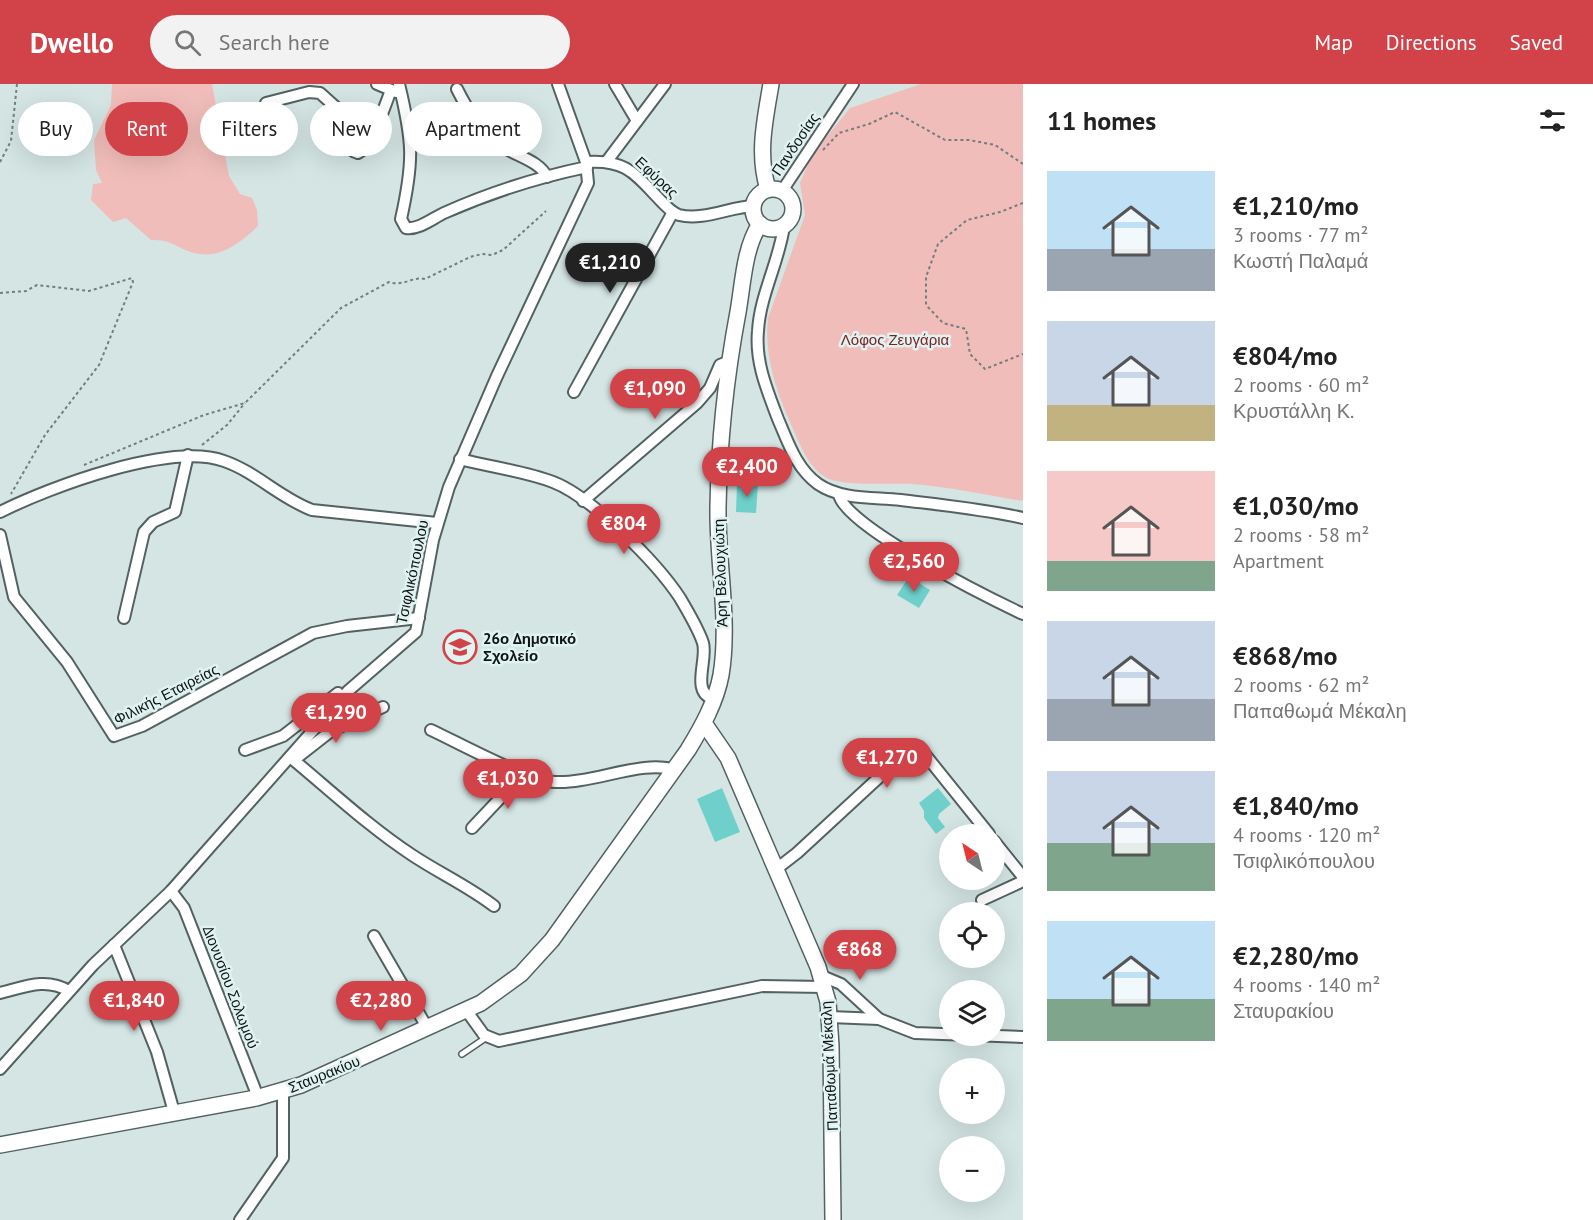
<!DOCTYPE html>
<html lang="en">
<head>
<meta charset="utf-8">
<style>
  body { margin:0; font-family:"PT Sans",sans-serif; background:#f2f2f2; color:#222; height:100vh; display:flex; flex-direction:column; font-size:22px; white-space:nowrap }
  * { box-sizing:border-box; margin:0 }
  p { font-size:20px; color:#767676 }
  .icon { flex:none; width:33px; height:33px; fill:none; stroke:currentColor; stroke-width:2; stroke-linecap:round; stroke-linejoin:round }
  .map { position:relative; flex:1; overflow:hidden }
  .side { display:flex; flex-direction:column; background:#fff; width:570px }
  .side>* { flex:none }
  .guide { position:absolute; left:18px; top:18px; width:570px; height:54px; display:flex; gap:12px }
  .needle { width:39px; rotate:325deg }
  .buttons { position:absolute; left:939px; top:740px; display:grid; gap:12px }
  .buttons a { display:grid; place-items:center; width:66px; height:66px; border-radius:50%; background:#fff; box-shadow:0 6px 24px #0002; font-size:30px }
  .price { position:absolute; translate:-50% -51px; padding:0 14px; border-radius:21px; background:#d24249; color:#fff; font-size:20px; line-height:39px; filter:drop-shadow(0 2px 3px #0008) }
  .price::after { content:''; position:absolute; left:50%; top:36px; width:18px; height:14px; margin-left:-9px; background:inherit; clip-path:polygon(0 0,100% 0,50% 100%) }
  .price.current { background:#222; color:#fff }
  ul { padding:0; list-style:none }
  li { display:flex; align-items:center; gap:18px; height:150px; padding:0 24px }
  li span { display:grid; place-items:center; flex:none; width:168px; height:120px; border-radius:0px; color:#555 }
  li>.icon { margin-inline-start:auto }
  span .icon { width:72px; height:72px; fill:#fffc; stroke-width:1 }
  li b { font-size:26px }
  h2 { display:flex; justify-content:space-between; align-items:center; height:72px; padding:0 24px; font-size:26px }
  .chip { padding:0 21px; border-radius:27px; background:#fff; box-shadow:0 6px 24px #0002; font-size:21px; line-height:54px }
  .chip.current { background:#d24249; color:#fff }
  header { display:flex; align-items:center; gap:36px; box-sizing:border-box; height:84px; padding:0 30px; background:#d24249; color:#fff }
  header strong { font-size:28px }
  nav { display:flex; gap:33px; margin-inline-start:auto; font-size:21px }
  .search { width:420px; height:54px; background:#f2f2f2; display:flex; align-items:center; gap:15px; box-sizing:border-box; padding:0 21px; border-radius:33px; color:#767676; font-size:22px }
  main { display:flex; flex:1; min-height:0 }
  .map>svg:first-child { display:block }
  .green { fill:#f1bdba }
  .building { fill:#6fd0cb }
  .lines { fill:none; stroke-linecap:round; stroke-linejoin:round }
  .lane-casing { stroke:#536261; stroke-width:8 }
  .street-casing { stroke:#536261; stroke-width:14 }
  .secondary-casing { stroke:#536261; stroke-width:18 }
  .path { stroke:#727e7d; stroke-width:2; stroke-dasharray:3 3; stroke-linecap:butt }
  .lane { stroke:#fff; stroke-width:5 }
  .street { stroke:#fff; stroke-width:10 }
  .secondary { stroke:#fff; stroke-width:15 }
  .labels { text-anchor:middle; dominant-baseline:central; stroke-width:5; stroke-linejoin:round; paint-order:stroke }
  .street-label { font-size:15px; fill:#0f1514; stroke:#e1f3f1 }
  .park-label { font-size:15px; fill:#7a2226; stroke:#e1f3f1 }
  .poi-label { font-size:15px; font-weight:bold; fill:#0f1514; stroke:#e1f3f1; text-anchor:start }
</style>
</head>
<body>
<header>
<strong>Dwello</strong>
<div class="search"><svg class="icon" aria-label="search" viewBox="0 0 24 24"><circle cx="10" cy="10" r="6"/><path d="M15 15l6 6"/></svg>Search here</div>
<nav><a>Map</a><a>Directions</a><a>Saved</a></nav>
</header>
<main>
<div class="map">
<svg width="1023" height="1136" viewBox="0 0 1023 1136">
  <rect width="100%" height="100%" fill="#d4e5e4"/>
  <!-- green -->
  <g class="green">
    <path d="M112,0H212L229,92L240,110L252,114L257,126L258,142C240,159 218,177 191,168C173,162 173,156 151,156L126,134L113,138L91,116L93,100L102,99L96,86L94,56L111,21Z"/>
    <path d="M921,0H1023V417C986,411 950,403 912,400C891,399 847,402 829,395C816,389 808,377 802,365C783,323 763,281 768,234L805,131L800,99L812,71L850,24Z"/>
  </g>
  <!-- building -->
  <g class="building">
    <path d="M737,399L758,400L756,429L736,428Z"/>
    <path d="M909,493L930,506L919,524L897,511Z"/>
    <path d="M722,704L740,748L715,758L697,715Z"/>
    <path d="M938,704L951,720L939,730L938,734L945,743L936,750L924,734V727L919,719Z"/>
  </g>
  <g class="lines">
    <defs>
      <path id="lane" d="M462,970L487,953"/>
      <g id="street">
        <path d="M377,0L396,8"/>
        <path d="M399,0C413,58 414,77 401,135L406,144C419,146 433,134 444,129C489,109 539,93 587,83"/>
        <path d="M615,0L637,37"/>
        <path d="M457,5C468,27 480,46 500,61C515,72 539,76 547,93"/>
        <path d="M266,19L309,8L320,9L340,27L349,60L353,67L358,69C372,63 385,21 391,6"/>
        <path d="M607,77L665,0"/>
        <path d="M586,78C626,75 635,90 661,117C666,122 672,129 679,131C703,137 730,123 753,122"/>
        <path d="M782,107L853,0"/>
        <path d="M784,142C779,178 760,211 758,247C755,278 767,306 778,335C788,358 796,384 818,400C841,416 874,413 901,416C942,421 983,425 1023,434"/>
        <path d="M574,308L673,128"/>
        <path d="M460,375C490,383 524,387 553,398C592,413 657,479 680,514C688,528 698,544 703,559C708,576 690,609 714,615"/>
        <path d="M839,410C842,441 991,515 1023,530"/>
        <path d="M583,417L697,319L710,304L720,281L730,277"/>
        <path d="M0,428C50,403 170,358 224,377C256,388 280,414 312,426L437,439"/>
        <path d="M0,451L14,513L67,578L114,652L142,642L313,549L347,542L419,534"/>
        <path d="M124,534L144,448L153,438L175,428L188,371"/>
        <path d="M431,646C459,659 528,697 555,698C592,700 645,675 674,686"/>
        <path d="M245,666L283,652L338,609"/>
        <path d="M290,673C330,706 368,742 412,771C439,789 468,802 494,822"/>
        <path d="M290,673L299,672L331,647L383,623"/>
        <path d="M472,744L524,689"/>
        <path d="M994,757L1023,793"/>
        <path d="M775,786L797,769L913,662L919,663L989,750"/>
        <path d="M171,807L184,824L258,1013"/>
        <path d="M982,816L1021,798L1023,793"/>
        <path d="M374,852L428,945"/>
        <path d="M114,861L157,968L174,1028"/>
        <path d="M822,892L841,900L879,935"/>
        <path d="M0,909C24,903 46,893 69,907"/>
        <path d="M466,926L484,951L499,957L762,902L824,903"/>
        <path d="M830,933L879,935L915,949L1023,953"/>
        <path d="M0,985L93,881L171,807L348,607L416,548L433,456L449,403L497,292L588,99L586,78L558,0"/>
        <path d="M240,1136L283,1074V1006"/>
      </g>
      <g id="secondary">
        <path d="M768,105C757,70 765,36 771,0"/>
        <circle cx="773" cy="125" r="20"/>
        <path d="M704,639L728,674L818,883L828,918L831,962L833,1136"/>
        <path d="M0,1061L256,1014L301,1001L481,919L521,890L552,856L688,666C702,643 716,618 721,591C730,537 717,478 718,423C719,358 726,292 738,228C743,200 744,164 760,140"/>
      </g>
    </defs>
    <!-- lane casing -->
    <use href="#lane" class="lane-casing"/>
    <!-- street casing -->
    <use href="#street" class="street-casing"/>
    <!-- secondary casing -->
    <use href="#secondary" class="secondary-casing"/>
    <!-- path -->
    <g class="path">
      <path d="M823,66L839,49L869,40L895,28L945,56H969L995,61L1023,80"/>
      <path d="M0,78L11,57L17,0"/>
      <path d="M1023,119L1000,128L967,136L938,160L926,193V221L943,239L966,245L970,270L985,285L1023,270"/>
      <path d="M0,209L26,207L37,201L89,207L132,194L133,198L99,281L45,351L11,410"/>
      <path d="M202,361L227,341L245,319"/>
      <path d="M84,381L204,331L245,319L341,224L389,198C403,203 413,192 425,195L470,173L482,170L492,171L503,166L546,127"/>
    </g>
    <!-- lane -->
    <use href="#lane" class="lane"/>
    <!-- street -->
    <use href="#street" class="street"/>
    <!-- secondary -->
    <use href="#secondary" class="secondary"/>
  </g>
  <!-- icons -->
  <defs>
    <symbol id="school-ring" viewBox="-11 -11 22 22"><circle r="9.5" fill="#e1f3f1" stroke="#d24249" stroke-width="1.5"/><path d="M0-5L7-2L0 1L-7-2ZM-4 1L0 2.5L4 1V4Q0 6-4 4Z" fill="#d24249"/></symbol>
  </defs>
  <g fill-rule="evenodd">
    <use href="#school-ring" x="441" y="544" width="38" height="38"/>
  </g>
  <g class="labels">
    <!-- street labels -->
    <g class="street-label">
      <text transform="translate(795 60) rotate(-56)">Πανδοσίας</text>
      <text transform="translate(657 93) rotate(43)">Εφύρας</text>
      <text transform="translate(412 488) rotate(-78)">Τσιφλικόπουλου</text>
      <text transform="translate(720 489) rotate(-92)">Άρη Βελουχιώτη</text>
      <text transform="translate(166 610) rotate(-27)">Φιλικής Εταιρείας</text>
      <text transform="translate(231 903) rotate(69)">Διονυσίου Σολωμού</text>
      <text transform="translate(829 982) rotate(-93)">Παπαθωμά Μέκαλη</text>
      <text transform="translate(324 990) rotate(-22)">Σταυρακίου</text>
    </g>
    <!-- park labels -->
    <g class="park-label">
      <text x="895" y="255">Λόφος Ζευγάρια</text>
    </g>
    <!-- poi labels -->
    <g class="poi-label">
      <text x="483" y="554">26ο Δημοτικό<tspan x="483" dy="17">Σχολείο</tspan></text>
    </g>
  </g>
</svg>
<div class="buttons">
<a><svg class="needle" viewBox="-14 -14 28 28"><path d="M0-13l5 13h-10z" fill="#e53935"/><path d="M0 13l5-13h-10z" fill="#767676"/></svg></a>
<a><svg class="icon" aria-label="locate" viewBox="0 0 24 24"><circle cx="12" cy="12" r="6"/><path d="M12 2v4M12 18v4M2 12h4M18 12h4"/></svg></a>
<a><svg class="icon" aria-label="layers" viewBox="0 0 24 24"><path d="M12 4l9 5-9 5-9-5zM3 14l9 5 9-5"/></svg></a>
<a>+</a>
<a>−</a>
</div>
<b class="price current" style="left:610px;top:210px">€1,210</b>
<b class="price" style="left:655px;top:336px">€1,090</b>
<b class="price" style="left:747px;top:414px">€2,400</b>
<b class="price" style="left:624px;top:471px">€804</b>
<b class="price" style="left:914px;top:509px">€2,560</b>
<b class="price" style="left:336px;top:660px">€1,290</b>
<b class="price" style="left:887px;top:705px">€1,270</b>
<b class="price" style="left:508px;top:726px">€1,030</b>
<b class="price" style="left:860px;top:897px">€868</b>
<b class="price" style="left:134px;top:948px">€1,840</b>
<b class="price" style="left:381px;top:948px">€2,280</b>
<div class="guide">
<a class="chip">Buy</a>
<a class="chip current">Rent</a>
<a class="chip">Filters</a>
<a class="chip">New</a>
<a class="chip">Apartment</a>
</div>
</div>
<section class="side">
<h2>11 homes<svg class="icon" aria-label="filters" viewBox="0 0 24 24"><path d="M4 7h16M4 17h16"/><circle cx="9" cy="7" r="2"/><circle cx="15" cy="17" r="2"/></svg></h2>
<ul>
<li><span style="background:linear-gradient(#bfe0f5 65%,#9aa5b1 0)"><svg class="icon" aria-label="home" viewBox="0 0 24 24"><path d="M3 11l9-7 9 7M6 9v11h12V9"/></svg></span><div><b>€1,210/mo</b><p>3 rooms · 77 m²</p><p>Κωστή Παλαμά</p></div></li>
<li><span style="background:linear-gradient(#c9d6e8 70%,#c2b280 0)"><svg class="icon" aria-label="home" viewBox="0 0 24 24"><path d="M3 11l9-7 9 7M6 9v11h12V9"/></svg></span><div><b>€804/mo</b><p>2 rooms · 60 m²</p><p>Κρυστάλλη Κ.</p></div></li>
<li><span style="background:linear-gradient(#f6c9c9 75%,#7fa58c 0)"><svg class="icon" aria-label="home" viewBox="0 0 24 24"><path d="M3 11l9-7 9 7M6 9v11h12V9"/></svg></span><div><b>€1,030/mo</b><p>2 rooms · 58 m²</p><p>Apartment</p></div></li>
<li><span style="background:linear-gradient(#c9d6e8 65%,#9aa5b1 0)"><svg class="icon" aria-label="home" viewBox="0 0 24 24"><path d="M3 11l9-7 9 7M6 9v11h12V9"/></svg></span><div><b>€868/mo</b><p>2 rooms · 62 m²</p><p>Παπαθωμά Μέκαλη</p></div></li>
<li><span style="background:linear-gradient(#c9d6e8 60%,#7fa58c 0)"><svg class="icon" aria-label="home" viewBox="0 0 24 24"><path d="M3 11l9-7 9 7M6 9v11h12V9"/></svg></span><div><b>€1,840/mo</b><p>4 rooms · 120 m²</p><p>Τσιφλικόπουλου</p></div></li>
<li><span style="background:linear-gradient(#bfe0f5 65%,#7fa58c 0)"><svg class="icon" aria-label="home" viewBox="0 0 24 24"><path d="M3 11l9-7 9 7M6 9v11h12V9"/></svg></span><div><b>€2,280/mo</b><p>4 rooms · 140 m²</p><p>Σταυρακίου</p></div></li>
</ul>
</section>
</main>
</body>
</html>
